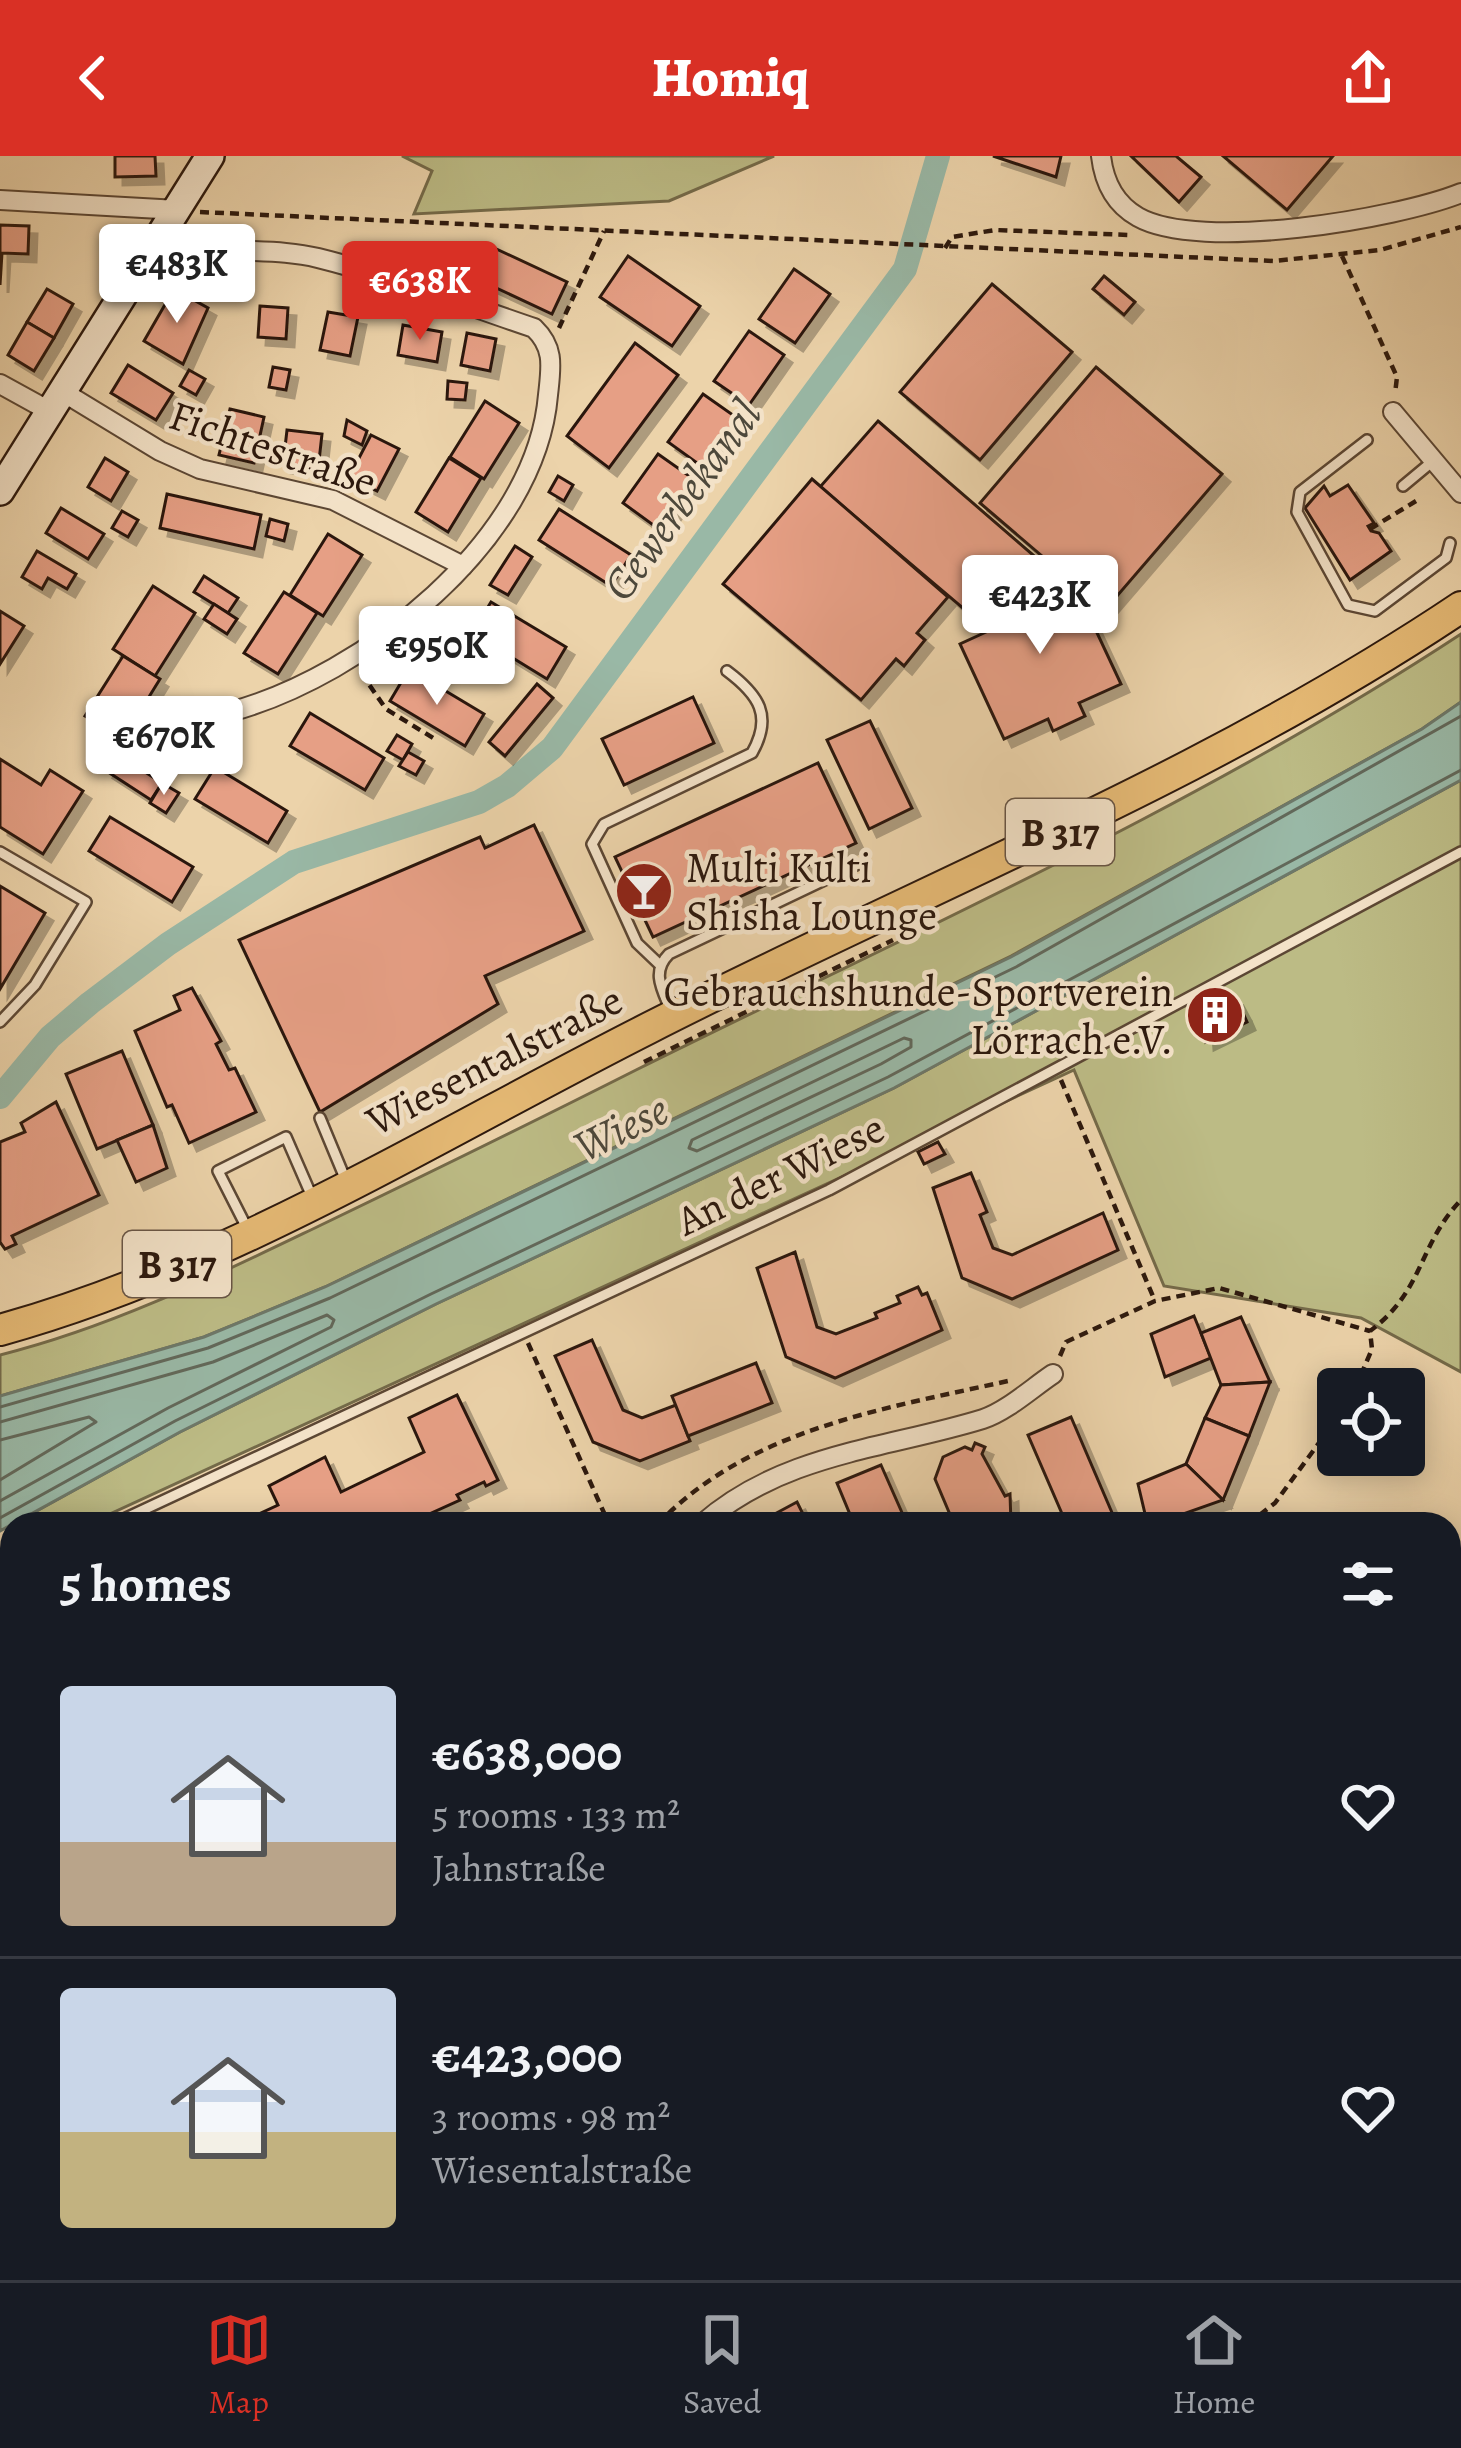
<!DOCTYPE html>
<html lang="en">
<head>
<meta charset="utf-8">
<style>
  body { margin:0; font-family:Alegreya,serif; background:#20242c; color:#f1f3f6; height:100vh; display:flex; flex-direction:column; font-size:45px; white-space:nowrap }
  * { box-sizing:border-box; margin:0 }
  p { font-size:39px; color:#9ea1a6 }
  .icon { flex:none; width:66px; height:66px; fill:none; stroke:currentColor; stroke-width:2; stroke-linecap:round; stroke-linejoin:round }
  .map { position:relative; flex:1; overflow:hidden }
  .sheet { position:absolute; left:0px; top:1356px; width:1461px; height:768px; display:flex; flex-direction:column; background:#171b24; border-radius:36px 36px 0 0; box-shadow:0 6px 30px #0003 }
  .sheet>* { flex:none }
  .fabs { position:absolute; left:1317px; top:1212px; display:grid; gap:24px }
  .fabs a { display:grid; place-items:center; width:108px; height:108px; border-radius:12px; background:#171b24; box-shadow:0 6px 30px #0003; font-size:60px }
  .price { position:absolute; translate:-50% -102px; padding:0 27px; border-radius:12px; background:#fff; color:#222; font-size:39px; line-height:78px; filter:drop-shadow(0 3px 6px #0008) }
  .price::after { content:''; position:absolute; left:50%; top:72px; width:36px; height:27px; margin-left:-18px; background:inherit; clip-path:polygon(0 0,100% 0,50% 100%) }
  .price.on { background:#d93025; color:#fff }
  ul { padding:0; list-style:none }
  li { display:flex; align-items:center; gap:36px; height:300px; padding:0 60px }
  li+li { border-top:3px solid #363941 }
  li span { display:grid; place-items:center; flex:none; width:336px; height:240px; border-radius:12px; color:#555 }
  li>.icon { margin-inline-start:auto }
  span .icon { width:144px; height:144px; fill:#fffc; stroke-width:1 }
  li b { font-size:51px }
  h2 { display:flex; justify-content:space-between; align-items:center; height:144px; padding:0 60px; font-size:51px }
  header { display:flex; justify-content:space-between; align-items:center; height:156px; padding:0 60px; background:#d93025; color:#fff; font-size:54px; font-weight:800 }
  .dock { display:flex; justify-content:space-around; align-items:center; height:168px; border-top:3px solid #363941; background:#171b24; font-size:33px; color:#9ea1a6 }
  .dock a { display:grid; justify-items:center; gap:6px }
  .dock .on { color:#d93025 }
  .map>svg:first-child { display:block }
  .green { fill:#bcbb85; stroke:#746a49; stroke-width:3 }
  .water { fill:#99b8a6; stroke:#6d7869; stroke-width:3 }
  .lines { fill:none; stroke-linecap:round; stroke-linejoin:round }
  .shore { stroke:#62685a; stroke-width:3 }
  .canal { stroke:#99b8a6; stroke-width:24 }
  .building { fill:#e69f85; stroke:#2c180d; stroke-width:3; filter:url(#shadow) }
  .lane-casing { stroke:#5c4734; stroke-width:14 }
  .street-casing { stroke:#5c4734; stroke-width:22 }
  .secondary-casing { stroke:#2c180d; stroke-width:32 }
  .primary-casing { stroke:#2c180d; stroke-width:34 }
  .path { stroke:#2c180d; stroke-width:4.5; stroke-dasharray:9 6; stroke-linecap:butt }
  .lane { stroke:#f3e2c8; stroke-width:9 }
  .street { stroke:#f3e2c8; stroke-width:18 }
  .secondary { stroke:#f3e2c8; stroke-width:27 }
  .primary { stroke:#e6ba75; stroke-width:30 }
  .labels { text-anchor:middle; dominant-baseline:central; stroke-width:9; stroke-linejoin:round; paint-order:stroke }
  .shield { fill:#f3e2c8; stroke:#685545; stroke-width:3 }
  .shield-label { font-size:39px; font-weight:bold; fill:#2c180d }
  .street-label { font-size:42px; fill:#2c180d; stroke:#f3e2c8 }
  .poi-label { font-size:42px; fill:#2c180d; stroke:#f3e2c8; text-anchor:start }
  .water-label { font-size:45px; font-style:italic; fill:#4d483b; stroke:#f3e2c8 }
</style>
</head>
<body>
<header><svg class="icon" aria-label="back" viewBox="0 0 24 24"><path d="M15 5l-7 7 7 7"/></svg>Homiq<svg class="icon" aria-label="share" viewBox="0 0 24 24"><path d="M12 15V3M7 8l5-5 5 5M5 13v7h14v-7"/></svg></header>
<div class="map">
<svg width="1461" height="2124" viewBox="0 0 1461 2124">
  <defs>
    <filter id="shadow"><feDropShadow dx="8" dy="8" stdDeviation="0" flood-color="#0004"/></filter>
  </defs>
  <rect width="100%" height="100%" fill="#ecd3aa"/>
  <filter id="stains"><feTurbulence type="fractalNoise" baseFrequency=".00167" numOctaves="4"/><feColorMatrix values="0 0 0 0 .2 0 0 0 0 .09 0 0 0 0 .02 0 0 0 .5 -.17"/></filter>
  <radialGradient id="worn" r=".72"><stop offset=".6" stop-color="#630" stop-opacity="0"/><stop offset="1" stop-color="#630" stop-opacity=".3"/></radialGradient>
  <!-- green -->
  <g class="green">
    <path d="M402,0H774L669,45L414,58L432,15Z"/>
    <path d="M1461,478V546L1422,573L1011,800L325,1131L204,1181L0,1240V1199C112,1171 215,1120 319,1070C425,1019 531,967 636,914C914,776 1201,649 1461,478Z"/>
    <path d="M1461,624V1216L1361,1162L1164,1130L1074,914L88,1368H13L180,1276L436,1148L894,932Z"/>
  </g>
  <!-- water -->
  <path class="water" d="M1461,546V624L894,932L436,1148L180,1276L0,1375V1240L204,1181L325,1131L1011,801L1422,573Z"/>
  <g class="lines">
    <!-- shore -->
    <g class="shore">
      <path d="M904,882L911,884V891L881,908L697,995L689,992L692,984Z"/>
      <path d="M0,1251L208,1192L330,1142L1016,811L1461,560"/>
      <path d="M0,1266L213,1206L327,1159L334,1164L331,1171L168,1252L0,1345"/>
      <path d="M0,1284L89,1261L96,1266L0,1324"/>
      <path d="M0,1362L175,1265L431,1138L888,921L1461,614"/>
    </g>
    <!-- canal -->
    <path class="canal" d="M0,941L50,881L90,847L168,788L294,706L479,646L507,630L552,592L905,113L938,0"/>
  </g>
  <!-- building -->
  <g class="building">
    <path d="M115,0H155L156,20L115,21Z"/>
    <path d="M993,0H1061L1056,21Z"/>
    <path d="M1131,0H1176L1201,21L1179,46Z"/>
    <path d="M1223,0H1333L1287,54Z"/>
    <path d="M0,69L29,70L28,98L2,97L0,129Z"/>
    <path d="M490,90L567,126L552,158L475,122Z"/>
    <path d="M628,100L700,150L672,190L600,141Z"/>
    <path d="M794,113L830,138L795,187L759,163Z"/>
    <path d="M1104,120L1135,146L1124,159L1093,133Z"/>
    <path d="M992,128L1072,196L980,304L900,236Z"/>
    <path d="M47,133L73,148L54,182L27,166Z"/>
    <path d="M174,133L208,152L183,208L144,185Z"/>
    <path d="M260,150L288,152L286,183L258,181Z"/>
    <path d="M328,156L358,161L350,200L320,194Z"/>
    <path d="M27,166L54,182L34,215L8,199Z"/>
    <path d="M403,169L442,176L437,206L398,199Z"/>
    <path d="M749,175L784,199L749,249L714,225Z"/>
    <path d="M467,177L496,183L490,215L461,209Z"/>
    <path d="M635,187L678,219L609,312L567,280Z"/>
    <path d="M128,209L173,237L156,264L111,237Z"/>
    <path d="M273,211L290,214L286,234L269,231Z"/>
    <path d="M1096,211L1222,318L1105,454L980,347Z"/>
    <path d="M189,214L205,223L196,239L180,230Z"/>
    <path d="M448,225L467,227L465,244L447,243Z"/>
    <path d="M703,238L740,264L704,312L668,286Z"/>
    <path d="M485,245L519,267L484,323L450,301Z"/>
    <path d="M230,253L264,261L254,307L219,299Z"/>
    <path d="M347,264L367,275L362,289L344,280Z"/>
    <path d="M878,265L1040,405L984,470L820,331Z"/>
    <path d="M287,274L322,278L318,314L283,309Z"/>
    <path d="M371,279L399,293L377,335L349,321Z"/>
    <path d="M658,298L695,324L660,374L623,347Z"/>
    <path d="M105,302L128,316L111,345L88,331Z"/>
    <path d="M449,302L481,322L448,376L416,356Z"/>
    <path d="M558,320L573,329L564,345L549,336Z"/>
    <path d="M812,323L948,441L917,477L925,484L904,510L896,503L861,544L723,428Z"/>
    <path d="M1348,329L1374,367L1368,370L1371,375L1379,377L1391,395L1350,424L1305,352L1324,330L1330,340Z"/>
    <path d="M167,338L261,359L254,393L160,372Z"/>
    <path d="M61,352L104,378L88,403L46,377Z"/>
    <path d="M559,353L631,399L611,430L539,384Z"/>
    <path d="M122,355L138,364L128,381L112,372Z"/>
    <path d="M270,363L288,368L284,385L266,380Z"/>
    <path d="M328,378L362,399L323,460L290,439Z"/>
    <path d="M515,390L532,401L508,439L490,429Z"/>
    <path d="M37,395L76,418L67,433L48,422L42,433L22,421Z"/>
    <path d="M1040,405L1055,418L1065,439L1077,434L1121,528L1079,547L1085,560L1053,575L1048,563L1004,583L960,488L986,476L984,470Z"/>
    <path d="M204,420L238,442L228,457L194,436Z"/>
    <path d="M153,430L195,457L155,520L113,493Z"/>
    <path d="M284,436L317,457L278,518L244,497Z"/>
    <path d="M491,446L566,491L547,523L472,477Z"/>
    <path d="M214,448L237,463L227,478L204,463Z"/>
    <path d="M0,455L24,470L0,508Z"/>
    <path d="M123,500L160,523L123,583L85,560Z"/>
    <path d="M409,513L484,558L465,590L390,545Z"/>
    <path d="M537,528L553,542L505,600L489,586Z"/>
    <path d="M693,541L714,587L624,629L602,583Z"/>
    <path d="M310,557L384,602L365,634L290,590Z"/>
    <path d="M870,565L912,652L869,673L827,584Z"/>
    <path d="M397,579L412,588L403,604L387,595Z"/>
    <path d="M408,596L424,605L416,619L399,610Z"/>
    <path d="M116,597L162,627L151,644L105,614Z"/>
    <path d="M0,603L41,629L50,614L83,635L43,698L0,671Z"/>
    <path d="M818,607L856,687L653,781L615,701Z"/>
    <path d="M215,611L287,655L268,687L195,643Z"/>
    <path d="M162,627L179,637L166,657L150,647Z"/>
    <path d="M110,661L193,711L172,746L89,695Z"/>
    <path d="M534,669L584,775L485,820L498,848L320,956L239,784L480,681L485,692Z"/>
    <path d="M0,730L45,757L0,833Z"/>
    <path d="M192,832L221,885L216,888L229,914L235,912L256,956L189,987L172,949L167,951L135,875L180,854L174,840Z"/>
    <path d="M1235,842L1243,857L1202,878L1195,851L1210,844L1214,852Z"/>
    <path d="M1234,857H1243L1247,866L1206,886L1205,872Z"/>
    <path d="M122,895L153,969L97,993L66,918Z"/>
    <path d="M56,946L99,1039L12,1080L16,1088L5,1093L0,1086V986L25,976L21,967Z"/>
    <path d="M153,969L167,1012L136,1026L117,984Z"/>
    <path d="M938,986L945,998L924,1008L918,996Z"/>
    <path d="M971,1017L987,1056L980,1059L993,1092L1012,1099L1103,1057L1118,1094L1012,1143L962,1122L933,1032Z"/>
    <path d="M795,1096L817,1171L836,1178L877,1162L875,1157L900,1147L897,1140L918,1131L922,1139L927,1137L942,1174L835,1222L786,1201L757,1112Z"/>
    <path d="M1194,1160L1211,1202L1165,1221L1151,1178Z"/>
    <path d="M1241,1161L1270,1226L1221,1229L1201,1177Z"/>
    <path d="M592,1184L623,1254L642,1262L676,1249L690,1285L640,1305L593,1286L555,1200Z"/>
    <path d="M756,1207L772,1247L688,1280L672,1240Z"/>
    <path d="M1270,1226L1249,1280L1205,1262L1221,1229Z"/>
    <path d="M457,1239L498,1324L486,1330L484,1326L457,1339L460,1344L407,1368H237L278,1349L269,1330L325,1301L341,1336L424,1296L409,1262Z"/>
    <path d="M1071,1261L1113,1359L1110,1368H1060L1063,1360L1028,1279Z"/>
    <path d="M1205,1262L1249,1280L1223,1344L1186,1308Z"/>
    <path d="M975,1287L985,1291L982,1298L1005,1340L1010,1338L1011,1368H954L935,1323L943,1301L965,1291L972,1294Z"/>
    <path d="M1186,1308L1223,1344L1155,1368L1151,1360L1146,1362L1138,1328Z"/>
    <path d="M881,1309L907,1368H854L837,1327Z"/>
    <path d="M797,1346L803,1358L773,1368L769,1361Z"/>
    <path d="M12,1471V1564L0,1538V1476Z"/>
    <path d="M0,1706L12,1731V1740L0,1746Z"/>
    <path d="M1461,1720V1767L1456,1769L1449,1755V1726Z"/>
    <path d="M1461,1878V1917L1449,1922V1882Z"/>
    <path d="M0,2021L12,2031V2083L0,2073Z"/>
    <path d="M158,2112H210L211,2113L198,2124H168Z"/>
    <path d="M610,2112H631L641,2124H595Z"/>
    <path d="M715,2112H748L739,2124H720Z"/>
    <path d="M1191,2112H1231L1234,2118L1197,2124Z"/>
    <path d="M1366,2112L1372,2124H1325L1320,2113Z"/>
    <path d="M925,2114L978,2112L979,2114L955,2124H929Z"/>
  </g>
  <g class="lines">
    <defs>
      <g id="lane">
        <path d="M1367,284L1300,336L1297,356L1348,449L1375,455L1446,402L1450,387"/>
        <path d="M1403,330L1433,305"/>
        <path d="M0,696L86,746L35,829L0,866"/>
        <path d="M659,808L637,787L592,688L604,668L752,597C773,560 759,539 727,515"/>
        <path d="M671,855C662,833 651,816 669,798L856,709"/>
        <path d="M320,962L347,1027"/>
        <path d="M249,1076L218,1015L286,981L313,1043"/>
        <path d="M113,1368L829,1034L1461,696"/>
        <path d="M0,1422L12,1416"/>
        <path d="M0,1602L12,1609"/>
        <path d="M670,2124L686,2112L691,2124"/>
      </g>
      <g id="street">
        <path d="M1101,0C1104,26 1115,48 1138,61C1200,96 1396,63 1461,37"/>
        <path d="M0,44L178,54"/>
        <path d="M162,78C213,103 265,89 318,102C391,120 463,148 534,172C555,192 551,211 548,239C536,385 363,520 230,556"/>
        <path d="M0,228L51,256"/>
        <path d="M63,236L160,295L200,313L333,344L463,410"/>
        <path d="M1393,256L1461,337"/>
        <path d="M702,1368C783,1297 886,1293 983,1263C1007,1255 1032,1232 1053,1218"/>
        <path d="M1449,1496L1461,1491"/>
        <path d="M1449,1612L1461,1620"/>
        <path d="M1449,1957L1461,1952"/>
        <path d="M0,1964L12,1956"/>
        <path d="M20,2112L39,2124"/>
        <path d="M94,2124L107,2112"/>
        <path d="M500,2124L517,2112"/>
        <path d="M780,2124L784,2112"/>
        <path d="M1268,2124L1276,2112"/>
      </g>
      <path id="secondary" d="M0,335L210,0"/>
      <path id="primary" d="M0,1174C228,1111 439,978 649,872C921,733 1206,622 1461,451"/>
    </defs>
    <!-- lane casing -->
    <use href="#lane" class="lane-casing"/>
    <!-- street casing -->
    <use href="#street" class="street-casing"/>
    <!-- secondary casing -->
    <use href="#secondary" class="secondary-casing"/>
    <!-- primary casing -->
    <use href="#primary" class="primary-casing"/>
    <!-- path -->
    <g class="path">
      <path d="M200,56L1273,105L1380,94L1461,71"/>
      <path d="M945,92L952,81L995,74L1130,79"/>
      <path d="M1342,100L1397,221L1395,238"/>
      <path d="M559,172L604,75"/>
      <path d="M1370,373L1416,345"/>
      <path d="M361,517L386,553L438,585"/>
      <path d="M644,906L893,784"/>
      <path d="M1061,924L1155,1145"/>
      <path d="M528,1187L609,1368"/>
      <path d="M1060,1200L1066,1186L1155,1145L1219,1132L1370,1175"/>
      <path d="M1355,1233L1372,1193L1370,1175C1424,1135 1418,1089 1461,1044"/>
      <path d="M658,1368C748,1273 887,1252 1008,1225"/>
      <path d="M1248,1368L1275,1347L1338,1261"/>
      <path d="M0,1756L12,1749"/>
      <path d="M0,1931L12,1930"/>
      <path d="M898,2112L906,2124"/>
    </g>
    <!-- lane -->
    <use href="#lane" class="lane"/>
    <!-- street -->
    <use href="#street" class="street"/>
    <!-- secondary -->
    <use href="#secondary" class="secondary"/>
    <!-- primary -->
    <use href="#primary" class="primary"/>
  </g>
  <!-- icons -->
  <defs>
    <symbol id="bar-disc" viewBox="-11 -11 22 22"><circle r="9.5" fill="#8f2418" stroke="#f3e2c8"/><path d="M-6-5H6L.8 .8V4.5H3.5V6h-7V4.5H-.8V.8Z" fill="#fff"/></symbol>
    <symbol id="building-disc" viewBox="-11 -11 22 22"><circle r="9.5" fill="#8f2418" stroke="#f3e2c8"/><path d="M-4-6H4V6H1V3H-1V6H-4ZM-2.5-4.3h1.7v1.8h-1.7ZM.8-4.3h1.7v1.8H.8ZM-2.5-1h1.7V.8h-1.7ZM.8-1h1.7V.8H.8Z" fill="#fff"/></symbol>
  </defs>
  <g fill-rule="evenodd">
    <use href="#bar-disc" x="611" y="702" width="66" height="66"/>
    <use href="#building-disc" x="1182" y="826" width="66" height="66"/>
  </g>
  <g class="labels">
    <!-- shield labels -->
    <g class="shield">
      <rect x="1006" y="643" width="108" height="66" rx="9"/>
      <rect x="123" y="1075" width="108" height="66" rx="9"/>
    </g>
    <g class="shield-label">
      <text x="1060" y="676">B 317</text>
      <text x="177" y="1108">B 317</text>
    </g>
    <!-- street labels -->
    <g class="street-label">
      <text transform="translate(273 292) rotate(19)">Fichtestraße</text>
      <text transform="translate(494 904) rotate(-27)">Wiesentalstraße</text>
      <text transform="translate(780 1018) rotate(-26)">An der Wiese</text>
    </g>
    <!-- poi labels -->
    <g class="poi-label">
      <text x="686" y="711">Multi Kulti<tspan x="686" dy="48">Shisha Lounge</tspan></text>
      <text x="1173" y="835" text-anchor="end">Gebrauchshunde-Sportverein<tspan x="1173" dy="48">Lörrach e.V.</tspan></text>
    </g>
    <!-- water labels -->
    <g class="water-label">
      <text transform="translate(682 344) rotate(-54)">Gewerbekanal</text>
      <text transform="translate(621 972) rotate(-26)">Wiese</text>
    </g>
  </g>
  <rect width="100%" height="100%" filter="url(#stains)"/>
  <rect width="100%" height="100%" fill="url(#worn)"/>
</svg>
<div class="fabs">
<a><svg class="icon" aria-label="locate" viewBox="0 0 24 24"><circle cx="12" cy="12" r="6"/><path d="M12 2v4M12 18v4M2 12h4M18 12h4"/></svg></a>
</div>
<b class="price" style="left:177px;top:170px">€483K</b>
<b class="price on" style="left:420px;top:187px">€638K</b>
<b class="price" style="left:1040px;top:501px">€423K</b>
<b class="price" style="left:437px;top:552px">€950K</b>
<b class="price" style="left:164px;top:642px">€670K</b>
<section class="sheet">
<h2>5 homes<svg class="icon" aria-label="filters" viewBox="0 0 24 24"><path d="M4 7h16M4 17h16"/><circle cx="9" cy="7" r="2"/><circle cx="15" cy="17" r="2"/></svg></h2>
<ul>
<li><span style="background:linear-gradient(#c9d6e8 65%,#b9a48a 0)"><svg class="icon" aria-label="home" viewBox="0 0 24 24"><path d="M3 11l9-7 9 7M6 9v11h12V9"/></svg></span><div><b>€638,000</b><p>5 rooms · 133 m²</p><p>Jahnstraße</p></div><svg class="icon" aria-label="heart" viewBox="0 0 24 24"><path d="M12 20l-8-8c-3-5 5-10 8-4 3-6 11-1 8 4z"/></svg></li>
<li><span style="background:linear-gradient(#c9d6e8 60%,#c2b280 0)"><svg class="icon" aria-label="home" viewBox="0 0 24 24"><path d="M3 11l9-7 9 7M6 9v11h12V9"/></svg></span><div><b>€423,000</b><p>3 rooms · 98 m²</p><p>Wiesentalstraße</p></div><svg class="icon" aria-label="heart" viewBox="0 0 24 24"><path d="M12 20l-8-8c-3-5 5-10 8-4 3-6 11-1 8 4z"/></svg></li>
</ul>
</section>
</div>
<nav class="dock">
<a class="on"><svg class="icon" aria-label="map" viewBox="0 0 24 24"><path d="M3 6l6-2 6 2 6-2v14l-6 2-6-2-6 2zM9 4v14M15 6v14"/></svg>Map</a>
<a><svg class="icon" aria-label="saved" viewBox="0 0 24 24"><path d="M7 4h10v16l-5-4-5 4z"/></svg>Saved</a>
<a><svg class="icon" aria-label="home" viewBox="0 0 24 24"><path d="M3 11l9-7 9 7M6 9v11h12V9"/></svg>Home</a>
</nav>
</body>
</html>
